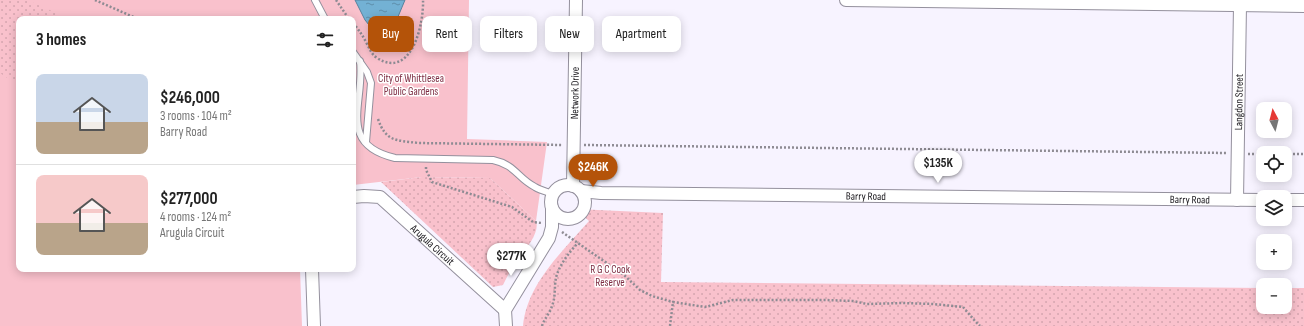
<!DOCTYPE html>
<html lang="en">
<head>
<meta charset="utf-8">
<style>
  body { margin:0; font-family:"Sofia Sans Condensed",sans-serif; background:#f2f2f2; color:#222; height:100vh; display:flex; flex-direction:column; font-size:15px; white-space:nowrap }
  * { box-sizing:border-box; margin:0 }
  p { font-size:13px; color:#767676 }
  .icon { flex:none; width:22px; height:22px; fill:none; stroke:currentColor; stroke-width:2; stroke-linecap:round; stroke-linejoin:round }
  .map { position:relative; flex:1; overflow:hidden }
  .panel { position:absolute; left:16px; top:16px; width:340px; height:256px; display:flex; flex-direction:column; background:#fff; border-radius:8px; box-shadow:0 2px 10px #0003 }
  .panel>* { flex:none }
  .hud { position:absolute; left:368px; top:16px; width:380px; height:36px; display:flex; gap:8px }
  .needle { width:26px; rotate:353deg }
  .fabs { position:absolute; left:1256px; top:102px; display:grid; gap:8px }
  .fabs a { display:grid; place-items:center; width:36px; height:36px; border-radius:8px; background:#fff; box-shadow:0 2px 10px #0003; font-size:20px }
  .price { position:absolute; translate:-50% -34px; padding:0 9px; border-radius:14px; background:#fff; color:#222; font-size:13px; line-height:26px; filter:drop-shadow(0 1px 2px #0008) }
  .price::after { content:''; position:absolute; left:50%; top:24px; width:12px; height:9px; margin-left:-6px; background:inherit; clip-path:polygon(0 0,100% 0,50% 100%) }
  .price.active { background:#b45309; color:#fff }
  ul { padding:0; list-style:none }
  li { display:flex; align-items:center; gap:12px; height:100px; padding:0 20px }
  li+li { border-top:1px solid #e0e0e0 }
  li span { display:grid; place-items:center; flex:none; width:112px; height:80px; border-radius:8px; color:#555 }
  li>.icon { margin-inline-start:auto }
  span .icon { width:48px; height:48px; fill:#fffc; stroke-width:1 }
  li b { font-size:17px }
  h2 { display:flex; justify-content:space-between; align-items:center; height:48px; padding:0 20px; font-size:17px }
  .chip { padding:0 14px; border-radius:8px; background:#fff; box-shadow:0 2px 10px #0003; font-size:14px; line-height:36px }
  .chip.active { background:#b45309; color:#fff }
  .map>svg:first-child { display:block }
  .green { fill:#f9c1cc }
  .park { fill:url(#park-dots) }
  .water { fill:url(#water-ripples); stroke:#58829c }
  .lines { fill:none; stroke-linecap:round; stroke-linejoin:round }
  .service-casing { stroke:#94909d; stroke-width:8 }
  .minor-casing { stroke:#94909d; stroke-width:14 }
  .path { stroke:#8e8b93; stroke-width:2.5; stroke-dasharray:2 2; stroke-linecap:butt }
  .service { stroke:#fff; stroke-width:6 }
  .minor { stroke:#fff; stroke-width:12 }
  .labels { text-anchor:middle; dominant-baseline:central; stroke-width:3; stroke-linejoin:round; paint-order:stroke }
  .park-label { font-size:11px; fill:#7d2d43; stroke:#fff }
  .street-label { font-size:11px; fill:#18161b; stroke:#fff }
</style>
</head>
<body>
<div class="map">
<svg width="1304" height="326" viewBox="0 0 1304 326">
  <defs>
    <pattern id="park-dots" width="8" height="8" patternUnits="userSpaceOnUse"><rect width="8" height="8" fill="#f9c1cc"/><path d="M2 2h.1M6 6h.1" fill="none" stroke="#d5a5af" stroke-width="1.8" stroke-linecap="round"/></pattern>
    <pattern id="water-ripples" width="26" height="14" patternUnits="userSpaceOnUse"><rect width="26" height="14" fill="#73b1d4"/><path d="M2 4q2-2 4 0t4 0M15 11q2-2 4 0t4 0" fill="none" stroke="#5d8fab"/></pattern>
  </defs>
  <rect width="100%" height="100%" fill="#f7f3ff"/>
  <!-- green -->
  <path class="green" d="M0,0H469L467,139L547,142L536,221L490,178L422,177L353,185V19H19V269H300L302,326H0Z"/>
  <!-- park -->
  <g class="park">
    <path d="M0,0H27L70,19H19V86L0,73Z"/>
    <path d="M422,177L490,178L536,221C541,235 519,256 512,268C509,273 506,279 503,285L493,287L381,182Z"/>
    <path d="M576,209L663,213L661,282L1263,288V307H1285V288H1304V326H523C527,284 562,252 589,221Z"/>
  </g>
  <!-- water -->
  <path class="water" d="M355,0H405L392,31L381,40L365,20Z"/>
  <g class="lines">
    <defs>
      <g id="service">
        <path d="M315,0L325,19"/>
        <path d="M353,52L367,72L371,83L366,142"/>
        <path d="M360,61C365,102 336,144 395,158L493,160C516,165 517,178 535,187C540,190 547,192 553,194"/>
      </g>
      <g id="minor">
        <path d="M846,0L1304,6"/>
        <circle cx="568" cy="202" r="17"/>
        <path id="s1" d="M573,186L576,0"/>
        <path id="s2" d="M581,191L601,193L1263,200"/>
        <path id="s3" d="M353,197L364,196L380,197L505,310"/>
        <path id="s4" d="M1237,200L1240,5"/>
        <path d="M1285,200H1304"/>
        <path d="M312,269L314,326"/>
        <path d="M506,326L505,310L549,238L552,227V208"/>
      </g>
    </defs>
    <!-- service casing -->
    <use href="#service" class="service-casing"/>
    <!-- minor casing -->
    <use href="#minor" class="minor-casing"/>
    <!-- path -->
    <g class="path">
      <path d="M95,0L138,19"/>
      <path d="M336,0L349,19"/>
      <path d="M353,23C359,30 363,36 367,44C370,49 371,54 377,58C412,80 424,23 423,0"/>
      <path d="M378,119C386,142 396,140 418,143L563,145"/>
      <path d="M584,145L1227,153"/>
      <path d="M1248,154H1263"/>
      <path d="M1285,154H1304"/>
      <path d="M426,167V170L432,182L512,207L533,222L542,223"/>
      <path d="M562,232L624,275L640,290L652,296L673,302"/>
      <path d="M542,326C544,319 550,313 552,306C556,296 554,287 556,278C558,267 570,251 578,243"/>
      <path d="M670,326L673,302L705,307L733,300H826L853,301L867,304L903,303L933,304L963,307L975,321L980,326"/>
    </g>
    <!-- service -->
    <use href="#service" class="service"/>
    <!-- minor -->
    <use href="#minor" class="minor"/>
  </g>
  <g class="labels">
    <!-- park labels -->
    <g class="park-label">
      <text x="411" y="78">City of Whittlesea<tspan x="411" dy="13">Public Gardens</tspan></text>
      <text x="610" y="269">R G C Cook<tspan x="610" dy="13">Reserve</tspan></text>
    </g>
    <!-- street labels -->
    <g class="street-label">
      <text stroke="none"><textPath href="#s1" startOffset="93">Network Drive</textPath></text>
      <text stroke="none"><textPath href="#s4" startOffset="98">Langdon Street</textPath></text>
      <text stroke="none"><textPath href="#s2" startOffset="285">Barry Road</textPath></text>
      <text stroke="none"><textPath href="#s2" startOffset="609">Barry Road</textPath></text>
      <text stroke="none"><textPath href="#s3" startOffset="98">Arugula Circuit</textPath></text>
    </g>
  </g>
</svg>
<div class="fabs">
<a><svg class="needle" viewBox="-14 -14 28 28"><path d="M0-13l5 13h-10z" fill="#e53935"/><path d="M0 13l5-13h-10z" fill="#767676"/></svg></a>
<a><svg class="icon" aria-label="locate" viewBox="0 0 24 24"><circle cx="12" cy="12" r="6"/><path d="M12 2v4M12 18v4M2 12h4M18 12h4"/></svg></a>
<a><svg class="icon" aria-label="layers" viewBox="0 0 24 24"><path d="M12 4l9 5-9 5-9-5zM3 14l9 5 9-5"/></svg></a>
<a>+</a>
<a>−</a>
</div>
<b class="price" style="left:938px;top:184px">$135K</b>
<b class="price active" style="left:593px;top:188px">$246K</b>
<b class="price" style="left:511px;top:277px">$277K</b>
<div class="hud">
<a class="chip active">Buy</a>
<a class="chip">Rent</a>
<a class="chip">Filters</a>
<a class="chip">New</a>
<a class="chip">Apartment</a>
</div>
<section class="panel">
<h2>3 homes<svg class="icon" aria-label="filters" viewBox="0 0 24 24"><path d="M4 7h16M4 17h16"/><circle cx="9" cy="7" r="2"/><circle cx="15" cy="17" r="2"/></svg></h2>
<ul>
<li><span style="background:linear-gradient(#c9d6e8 60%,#b9a48a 0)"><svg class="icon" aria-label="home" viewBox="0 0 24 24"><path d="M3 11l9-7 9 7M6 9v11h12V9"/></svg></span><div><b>$246,000</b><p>3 rooms · 104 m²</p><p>Barry Road</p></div></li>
<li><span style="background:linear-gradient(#f6c9c9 60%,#b9a48a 0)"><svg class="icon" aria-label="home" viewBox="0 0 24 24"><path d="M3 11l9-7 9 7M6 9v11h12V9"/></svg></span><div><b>$277,000</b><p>4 rooms · 124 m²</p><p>Arugula Circuit</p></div></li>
</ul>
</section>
</div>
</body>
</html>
